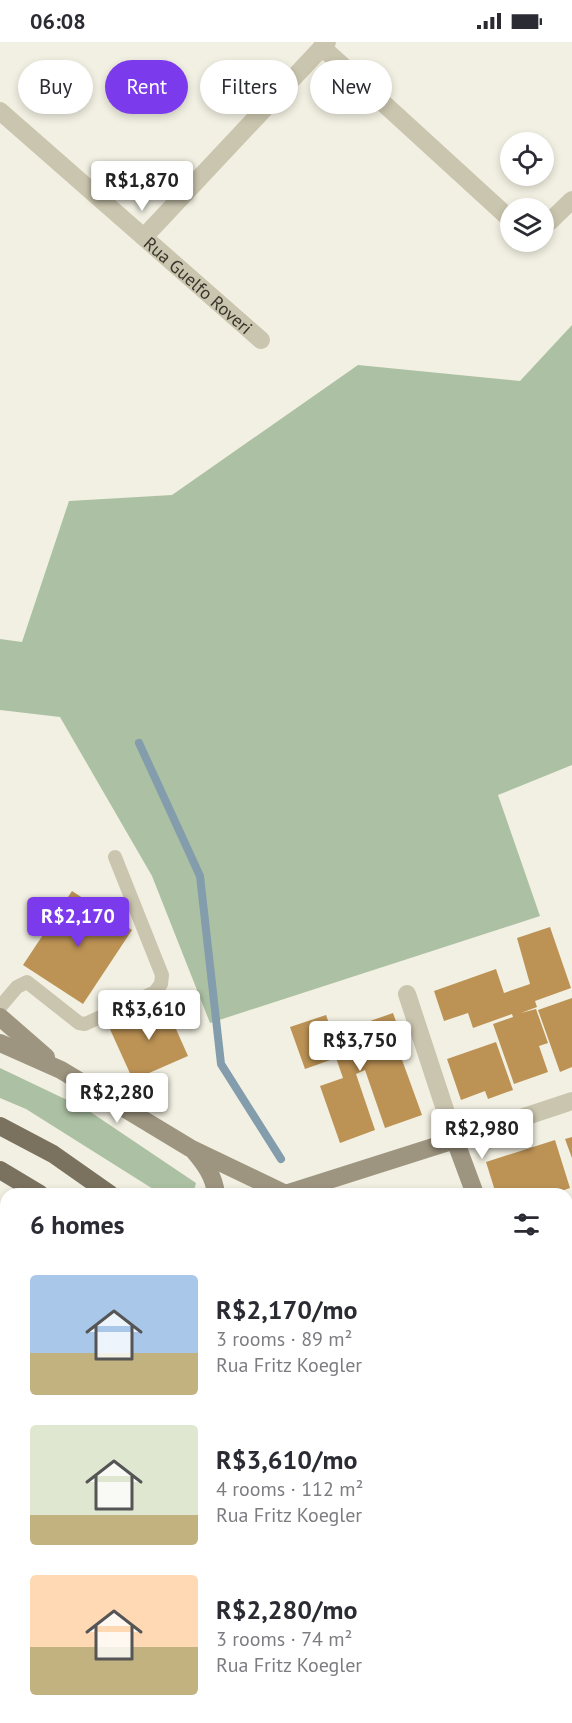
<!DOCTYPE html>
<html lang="en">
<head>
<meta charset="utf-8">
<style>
  body { margin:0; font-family:"PT Sans",sans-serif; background:#f2f2f3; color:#2b2b33; height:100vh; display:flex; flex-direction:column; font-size:22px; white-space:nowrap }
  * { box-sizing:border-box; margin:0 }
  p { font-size:20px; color:#7c7c81 }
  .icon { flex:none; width:33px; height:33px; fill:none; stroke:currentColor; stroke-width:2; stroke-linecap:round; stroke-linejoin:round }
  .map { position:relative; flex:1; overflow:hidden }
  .details { position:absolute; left:0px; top:1146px; width:573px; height:536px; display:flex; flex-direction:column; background:#fff; border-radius:18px 18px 0 0; box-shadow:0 3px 9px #0003 }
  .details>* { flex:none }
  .top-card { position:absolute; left:18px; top:18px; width:537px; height:54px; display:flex; gap:12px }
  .controls { position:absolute; left:500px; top:90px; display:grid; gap:12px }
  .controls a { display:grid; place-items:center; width:54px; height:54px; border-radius:50%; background:#fff; box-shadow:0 3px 9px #0003; font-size:30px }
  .price { position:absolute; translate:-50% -51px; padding:0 14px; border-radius:6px; background:#fff; color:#222; font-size:20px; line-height:39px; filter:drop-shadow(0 2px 3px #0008) }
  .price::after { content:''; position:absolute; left:50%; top:36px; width:18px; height:14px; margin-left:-9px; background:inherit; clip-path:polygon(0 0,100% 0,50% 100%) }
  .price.active { background:#7c3aed; color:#fff }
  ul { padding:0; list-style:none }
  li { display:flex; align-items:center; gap:18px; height:150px; padding:0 30px }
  li span { display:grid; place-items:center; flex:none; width:168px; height:120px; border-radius:6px; color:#555 }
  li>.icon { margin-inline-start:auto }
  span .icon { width:72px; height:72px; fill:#fffc; stroke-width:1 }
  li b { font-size:26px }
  h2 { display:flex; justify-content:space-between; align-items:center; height:72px; padding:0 30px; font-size:26px }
  .chip { padding:0 21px; border-radius:27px; background:#fff; box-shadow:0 3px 9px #0003; font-size:21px; line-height:54px }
  .chip.active { background:#7c3aed; color:#fff }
  .status { display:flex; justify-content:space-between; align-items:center; height:42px; padding:0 30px; background:#fff; direction:ltr }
  .status svg { height:16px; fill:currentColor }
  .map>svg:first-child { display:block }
  .green { fill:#acc1a3 }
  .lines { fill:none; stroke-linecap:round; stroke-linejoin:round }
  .stream { stroke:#839dad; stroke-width:8 }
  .building { fill:#bd9355 }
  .lane { stroke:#cac5ae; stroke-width:14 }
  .street { stroke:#cac5ae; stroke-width:18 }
  .secondary { stroke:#9e9580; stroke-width:18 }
  .primary { stroke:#7a715e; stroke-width:18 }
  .labels { text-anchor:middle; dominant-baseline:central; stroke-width:5; stroke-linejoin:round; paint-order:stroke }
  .street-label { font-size:18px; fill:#39352c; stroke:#faf9ef }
</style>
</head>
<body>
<div class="status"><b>06:08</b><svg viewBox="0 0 49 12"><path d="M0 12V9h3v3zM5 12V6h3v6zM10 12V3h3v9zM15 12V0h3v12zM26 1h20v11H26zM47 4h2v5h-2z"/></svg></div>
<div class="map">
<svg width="572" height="1681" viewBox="0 0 572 1681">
  <rect width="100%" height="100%" fill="#f2f0e2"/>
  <!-- green -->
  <g class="green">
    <path d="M572,283V723L498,753L540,874L210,981L152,834L60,675L0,668V597L22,600L69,459L172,453L358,323L520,339Z"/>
    <path d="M0,1026L86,1067L196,1141L193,1152H161L26,1067L0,1056Z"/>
  </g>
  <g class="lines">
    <!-- stream -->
    <path class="stream" d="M139,701L200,834L221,1022L281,1117"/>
  </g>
  <!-- building -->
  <g class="building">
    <path d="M72,849L132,888L83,962L23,923Z"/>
    <path d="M550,885L571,946L535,959L537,965L521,971L536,967L548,1001L539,1004L548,1030L514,1042L493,982L513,975L512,972L473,986L468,971L444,979L434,949L496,927L504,951L530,942L517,896Z"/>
    <path d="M572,956V1025L560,1030L538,968Z"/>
    <path d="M164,960L188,1014L133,1038L109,985Z"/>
    <path d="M393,971L408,1013L401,1015L422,1073L385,1086L365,1028L356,1032L375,1088L340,1101L320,1044L343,1036L336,1016L305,1027L290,985L326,973L333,992Z"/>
    <path d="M496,1000L513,1048L488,1057L485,1049L461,1058L447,1017Z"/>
    <path d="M572,1095V1116L565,1097Z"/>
    <path d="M555,1098L570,1146L552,1152H496L486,1120Z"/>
    <path d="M442,1146L445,1152H425Z"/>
  </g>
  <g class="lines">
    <!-- lane -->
    <path class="lane" d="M0,965L17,945L27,940L79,981L85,982L155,950L161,942L162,933L115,815"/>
    <!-- street -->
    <g class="street">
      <path d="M322,5L510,177"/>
      <path id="s1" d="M0,69L261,298"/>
      <path d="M543,186L572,158"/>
      <path d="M144,195L327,0"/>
      <path d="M407,952L455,1098L572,1059"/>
    </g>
    <!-- secondary -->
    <g class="secondary">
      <path d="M0,975L46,1015"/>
      <path d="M0,1001L61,1028L190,1106L286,1152"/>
      <path d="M194,1109C205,1122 214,1134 216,1152"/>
      <path d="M285,1152L455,1098L475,1152"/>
      <path d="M0,1206L6,1211"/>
      <path d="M0,1311L6,1305"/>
      <path d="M548,1676V1681"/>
      <path d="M165,1681L166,1676"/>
    </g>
    <!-- primary -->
    <g class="primary">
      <path d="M0,1084L53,1112L110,1152"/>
      <path d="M0,1128L40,1152"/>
      <path d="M405,1676L406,1681"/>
      <path d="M445,1676L446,1681"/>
      <path d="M493,1676V1681"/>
    </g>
  </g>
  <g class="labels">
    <!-- street labels -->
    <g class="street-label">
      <text stroke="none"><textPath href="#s1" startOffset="264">Rua Guelfo Roveri</textPath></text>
    </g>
  </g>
</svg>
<div class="controls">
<a><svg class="icon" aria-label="locate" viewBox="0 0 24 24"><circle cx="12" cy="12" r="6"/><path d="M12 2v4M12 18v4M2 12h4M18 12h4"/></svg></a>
<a><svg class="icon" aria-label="layers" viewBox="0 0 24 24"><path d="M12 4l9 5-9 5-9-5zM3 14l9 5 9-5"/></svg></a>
</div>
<b class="price" style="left:142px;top:170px">R$1,870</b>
<b class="price active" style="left:78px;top:906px">R$2,170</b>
<b class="price" style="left:149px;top:999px">R$3,610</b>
<b class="price" style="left:360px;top:1030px">R$3,750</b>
<b class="price" style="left:117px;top:1082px">R$2,280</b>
<b class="price" style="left:482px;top:1118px">R$2,980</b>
<div class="top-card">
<a class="chip">Buy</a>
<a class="chip active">Rent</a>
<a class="chip">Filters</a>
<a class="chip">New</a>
</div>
<section class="details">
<h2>6 homes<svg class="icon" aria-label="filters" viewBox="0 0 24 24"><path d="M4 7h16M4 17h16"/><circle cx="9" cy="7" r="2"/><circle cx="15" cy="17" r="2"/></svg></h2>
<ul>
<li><span style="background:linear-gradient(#a9c7e8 65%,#c2b280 0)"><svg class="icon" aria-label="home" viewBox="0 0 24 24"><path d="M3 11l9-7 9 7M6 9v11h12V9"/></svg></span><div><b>R$2,170/mo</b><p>3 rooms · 89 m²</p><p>Rua Fritz Koegler</p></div></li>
<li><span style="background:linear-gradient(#dfe7d0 75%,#c2b280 0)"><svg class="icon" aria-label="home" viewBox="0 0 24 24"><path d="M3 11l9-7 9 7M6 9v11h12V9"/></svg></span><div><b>R$3,610/mo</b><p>4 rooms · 112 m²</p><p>Rua Fritz Koegler</p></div></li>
<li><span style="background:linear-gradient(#ffd9b3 60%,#c2b280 0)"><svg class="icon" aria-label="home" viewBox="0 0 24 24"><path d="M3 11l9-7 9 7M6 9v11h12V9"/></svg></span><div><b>R$2,280/mo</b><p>3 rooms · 74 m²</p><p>Rua Fritz Koegler</p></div></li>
</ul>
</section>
</div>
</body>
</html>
